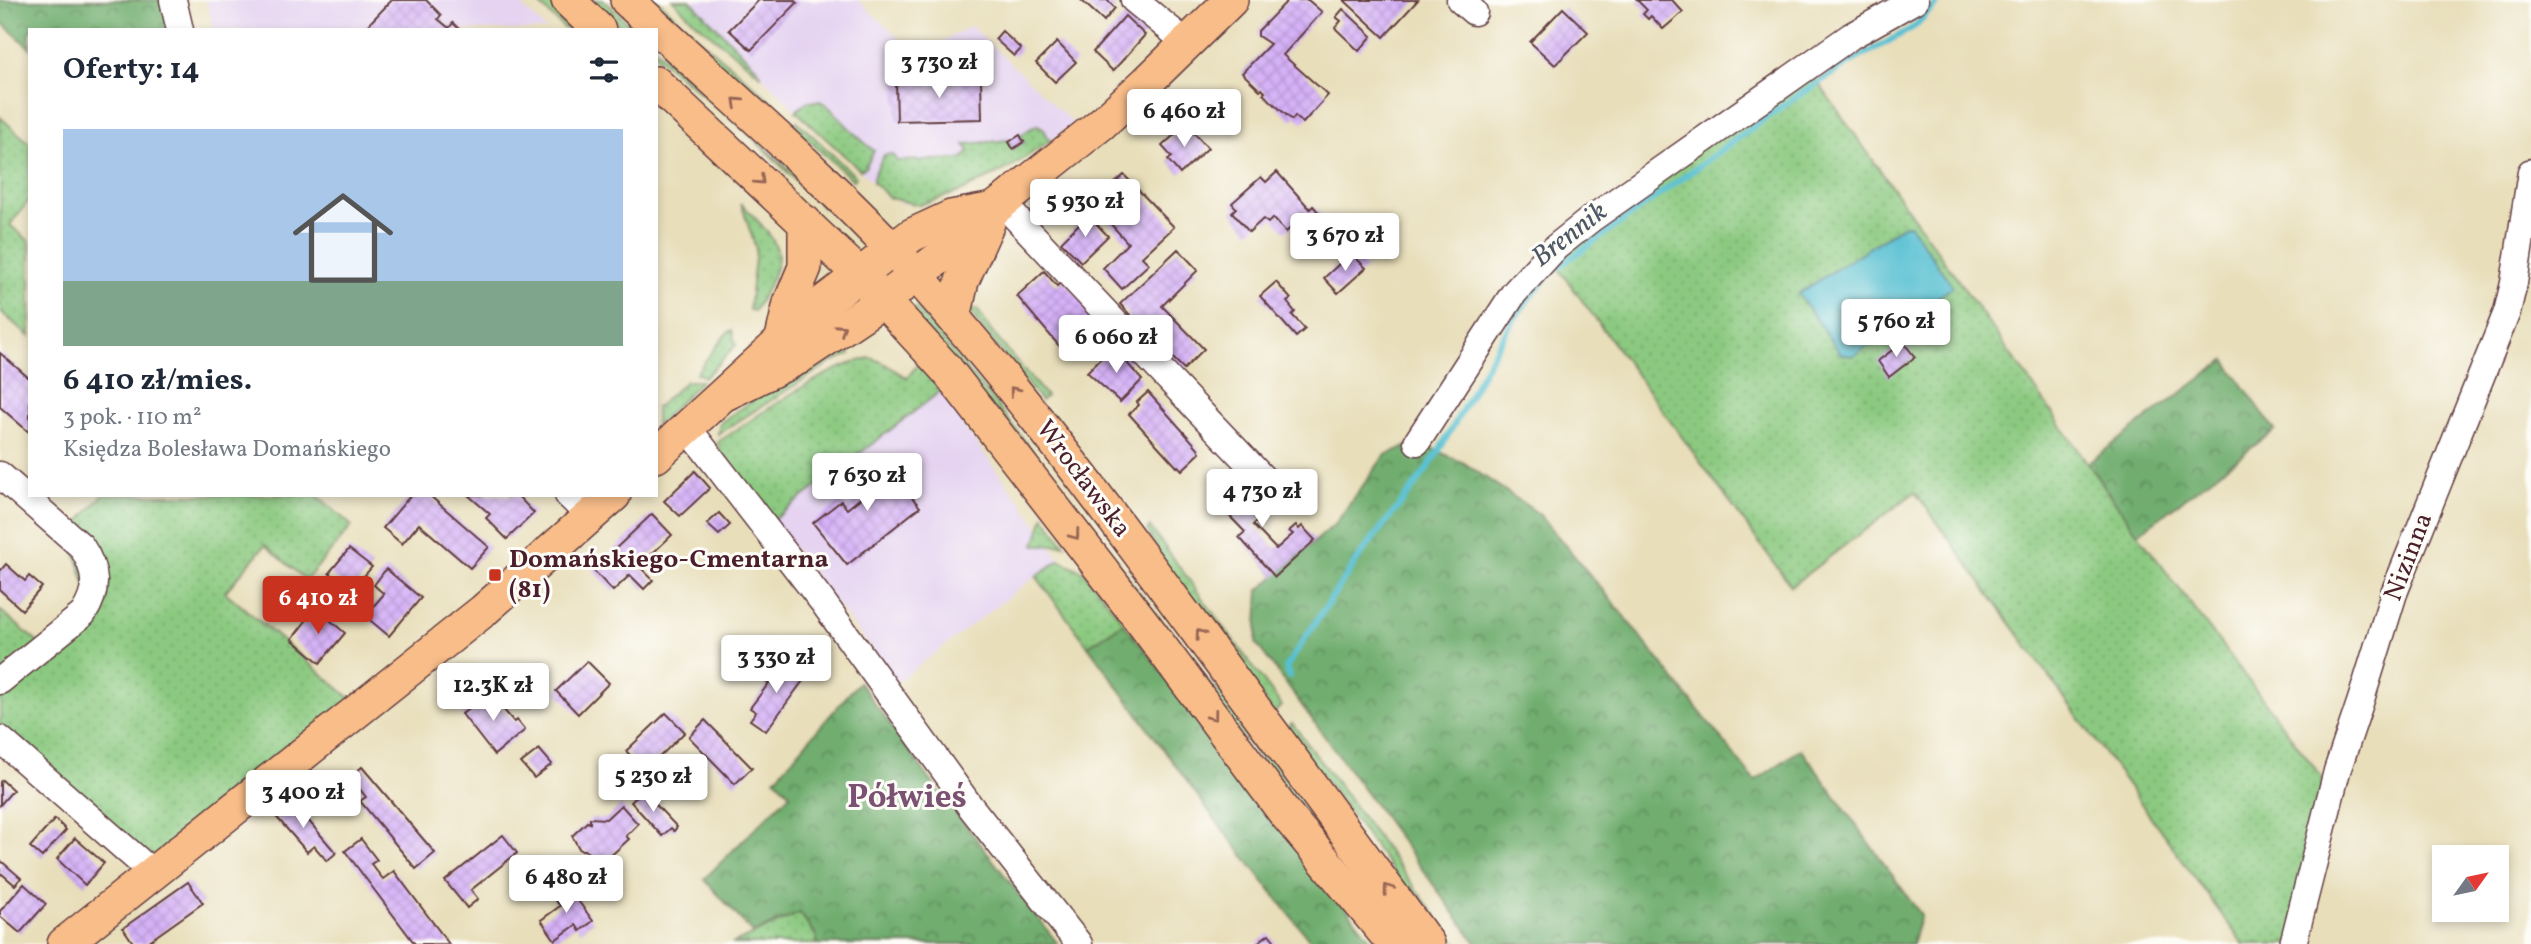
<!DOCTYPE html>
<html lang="pl">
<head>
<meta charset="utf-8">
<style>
  body { margin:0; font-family:Vollkorn,serif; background:#f6f6f7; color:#1f2937; height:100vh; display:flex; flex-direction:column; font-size:26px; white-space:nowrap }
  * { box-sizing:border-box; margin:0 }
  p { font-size:23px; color:#747a83 }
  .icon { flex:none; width:38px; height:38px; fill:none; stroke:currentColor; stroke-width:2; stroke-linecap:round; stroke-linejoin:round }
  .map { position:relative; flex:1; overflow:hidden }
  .sheet { position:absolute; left:28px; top:28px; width:630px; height:469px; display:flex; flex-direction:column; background:#fff; border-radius:0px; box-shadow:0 4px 10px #0003 }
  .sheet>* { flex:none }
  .needle { width:46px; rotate:57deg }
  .buttons { position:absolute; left:2432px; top:845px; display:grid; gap:14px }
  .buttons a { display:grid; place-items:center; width:77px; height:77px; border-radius:0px; background:#fff; box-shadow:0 4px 10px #0003; font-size:35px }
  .price { position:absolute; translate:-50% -60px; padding:0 16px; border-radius:7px; background:#fff; color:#222; font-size:23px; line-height:46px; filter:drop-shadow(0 2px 4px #0008) }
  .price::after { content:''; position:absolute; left:50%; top:42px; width:21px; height:16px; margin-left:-10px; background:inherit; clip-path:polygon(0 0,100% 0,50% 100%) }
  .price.selected { background:#c8321e; color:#fff }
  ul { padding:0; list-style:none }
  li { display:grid; align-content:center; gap:14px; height:371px; padding:0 35px }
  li+li { border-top:2px solid #e0e1e3 }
  li span { display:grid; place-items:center; height:217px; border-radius:0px; color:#555 }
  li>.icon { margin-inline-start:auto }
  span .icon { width:126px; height:126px; fill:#fffc; stroke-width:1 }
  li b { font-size:30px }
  h2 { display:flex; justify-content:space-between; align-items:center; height:84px; padding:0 35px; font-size:30px }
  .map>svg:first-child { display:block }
  .built { fill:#e5d3f1 }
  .grass { fill:url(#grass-dots); stroke:#6a7456; stroke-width:2 }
  .forest { fill:url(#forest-crowns); stroke:#5d664c; stroke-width:2 }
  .water { fill:#56c0d2; stroke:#50707e; stroke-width:2 }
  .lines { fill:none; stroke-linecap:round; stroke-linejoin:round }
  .stream { stroke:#56c0d2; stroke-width:6 }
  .building { fill:url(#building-cross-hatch) }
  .minor-casing { stroke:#623c40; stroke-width:29 }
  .major-casing { stroke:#623c40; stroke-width:36 }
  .minor { stroke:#fff; stroke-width:26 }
  .major { stroke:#f8bd89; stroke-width:33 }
  .oneway { stroke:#986655 }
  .poi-dot { fill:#c8321e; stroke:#fdfcf7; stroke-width:2.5 }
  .labels { text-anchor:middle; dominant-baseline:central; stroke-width:6; stroke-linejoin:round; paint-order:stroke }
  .street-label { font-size:26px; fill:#4a1f2b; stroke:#fdfcf7 }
  .poi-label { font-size:26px; font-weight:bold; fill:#4a1f2b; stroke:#fdfcf7; text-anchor:start }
  .water-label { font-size:28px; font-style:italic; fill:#4e5765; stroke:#fdfcf7 }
  .district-label { font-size:33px; font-weight:bold; fill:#7b5272; stroke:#fdfcf7 }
</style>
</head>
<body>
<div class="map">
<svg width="2531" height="944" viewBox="0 0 2531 944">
  <defs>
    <pattern id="grass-dots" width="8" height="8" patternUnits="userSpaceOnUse" patternTransform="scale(1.75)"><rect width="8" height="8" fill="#8bc980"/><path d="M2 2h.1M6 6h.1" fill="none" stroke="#79ac6f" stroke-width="1.8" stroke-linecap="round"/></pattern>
    <pattern id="forest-crowns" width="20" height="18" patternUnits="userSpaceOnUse" patternTransform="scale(1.75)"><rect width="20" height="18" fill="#70ad6e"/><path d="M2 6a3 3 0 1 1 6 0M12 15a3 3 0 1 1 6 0" fill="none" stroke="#5e8c5b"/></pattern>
    <pattern id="building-cross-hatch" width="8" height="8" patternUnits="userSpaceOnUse" patternTransform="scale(1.75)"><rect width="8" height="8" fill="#d5b1f7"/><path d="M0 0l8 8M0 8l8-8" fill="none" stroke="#b898d4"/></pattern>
  </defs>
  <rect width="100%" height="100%" fill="#fdfcf7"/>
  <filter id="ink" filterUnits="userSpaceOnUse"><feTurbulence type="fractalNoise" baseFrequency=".0143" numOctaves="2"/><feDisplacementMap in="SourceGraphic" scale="14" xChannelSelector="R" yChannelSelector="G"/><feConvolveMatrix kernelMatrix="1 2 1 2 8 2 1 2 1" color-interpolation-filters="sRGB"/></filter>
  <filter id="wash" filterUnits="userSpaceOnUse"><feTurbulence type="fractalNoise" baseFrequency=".00686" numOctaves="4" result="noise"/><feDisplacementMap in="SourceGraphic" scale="28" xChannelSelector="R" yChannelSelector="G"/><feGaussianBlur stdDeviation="1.57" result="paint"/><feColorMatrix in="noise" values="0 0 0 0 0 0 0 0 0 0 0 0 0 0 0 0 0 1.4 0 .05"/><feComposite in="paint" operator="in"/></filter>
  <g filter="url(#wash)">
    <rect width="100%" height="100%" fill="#e8deba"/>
    <!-- built -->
    <g class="built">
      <path d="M206,0H516L547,30H214Z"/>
      <path d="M690,0H858L907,46L930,49L971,26L1074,124L1011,167L962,191L919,205L902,203L890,198L796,111Z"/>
      <path d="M942,390L962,425L1023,505L1060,560L1036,576L897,682L773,520Z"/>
    </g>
    <!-- grass -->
    <g class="grass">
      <path d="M535,0H549L582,30L565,29Z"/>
      <path d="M592,0H604L635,30H625Z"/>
      <path d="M649,0H658L695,35L769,99V103L708,56Z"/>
      <path d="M673,0H690L757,68L762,76L694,21Z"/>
      <path d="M656,49L828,205L824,208L740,126L656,56Z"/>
      <path d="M1807,67L2143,541L2323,779L2293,944H2243L1915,492L1791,586L1548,254Z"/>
      <path d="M819,101L826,104L856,135L874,151L865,168L860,170L796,111L807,102Z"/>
      <path d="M0,117L30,144V199L10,225L30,242V337L0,311Z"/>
      <path d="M797,121L856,177L853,180L796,129Z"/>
      <path d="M1037,125L1043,128L1050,141L1011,167L962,191L919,205L890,198L873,182V177L884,155L892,154L897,161L962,159L969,152L965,144L1008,140L1013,149L1024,142L1020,135Z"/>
      <path d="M741,203C786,250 789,253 754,311L749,310L756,249Z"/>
      <path d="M916,307L999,407L1199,671L1230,703L1407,938L1328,848L912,310Z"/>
      <path d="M977,309L991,331L1046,396L1041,401L978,323L970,310Z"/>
      <path d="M732,330L736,345L705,377L696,373L726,334Z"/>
      <path d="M846,344L850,354L830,363L718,434L720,423C761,394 802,367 846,344Z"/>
      <path d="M870,358L882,362L907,378L918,364L942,390L773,520L720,451L718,442C764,413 818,370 870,358Z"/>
      <path d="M686,381H701L656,426V408Z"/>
      <path d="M103,495H317L352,526L306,580L265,545L225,592L362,708L153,873L0,739V610L43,647L92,602L68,534Z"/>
      <path d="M1044,516L1065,545H1035Z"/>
      <path d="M1150,527L1282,706L1274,713L1172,575L1147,530Z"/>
      <path d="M1060,560L1084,572L1124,623L1088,646L1036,576Z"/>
      <path d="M1292,723L1457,944H1447L1287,728Z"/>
      <path d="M800,913L816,936L818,944H732Z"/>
    </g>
    <!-- forest -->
    <g class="forest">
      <path d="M0,0H173L180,30H30V48L0,21Z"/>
      <path d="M2225,360L2275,430L2138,534L2088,463Z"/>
      <path d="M1417,442L1464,463L1539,514L1611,600L1755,781L1801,749L1921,915L1912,944H1477L1256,643L1259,590L1335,524L1385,455Z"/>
      <path d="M1124,623L1374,944H1313L1213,817L1088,646Z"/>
      <path d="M859,682L929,778L1058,944H818L816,936L800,913L753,933L704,879L790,794L775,779Z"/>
    </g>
    <!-- water -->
    <path class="water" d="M1904,225H1910L1953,287L1853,356L1841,354L1798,294Z"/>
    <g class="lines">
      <!-- stream -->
      <path class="stream" d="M1289,676L1286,667C1312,629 1336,589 1363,552C1385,521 1411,494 1431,463C1473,399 1500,324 1554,270L1787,103L1846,65L1914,27L1940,0"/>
    </g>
    <g id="blocks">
      <!-- building -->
      <g class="building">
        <path d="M392,0H426L441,15L438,19L449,28L453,23L460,30H367L365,28Z"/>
        <path d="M759,0H794L797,3L751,50L729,30Z"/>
        <path d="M1081,0H1107L1115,8L1104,21Z"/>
        <path d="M1288,0H1308L1322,12L1283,55L1328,95L1303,123L1295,116L1292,120L1263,94L1265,92L1262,89L1260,90L1242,73L1270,44L1258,36V31Z"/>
        <path d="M1344,0H1418L1384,37Z"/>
        <path d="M1637,0H1672L1683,12L1663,29L1651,16L1648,19L1643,14L1647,10Z"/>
        <path d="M1563,8L1588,32L1555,65L1530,42Z"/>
        <path d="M1343,9L1372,36L1359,51L1335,28L1341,21L1336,17Z"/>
        <path d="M1125,16L1145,35L1113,71L1093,52Z"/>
        <path d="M1002,31L1021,49L1014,56L995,39Z"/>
        <path d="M1057,42L1076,62L1055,82L1036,63Z"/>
        <path d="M979,77L978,80H981L982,119L897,121L896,82L925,79V81L970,80L969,78Z"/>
        <path d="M1186,124L1208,148L1180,174L1168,160L1172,157L1162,146Z"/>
        <path d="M1020,135L1024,142L1013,149L1009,142Z"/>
        <path d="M1277,172L1310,209L1313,206L1343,240L1324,256L1295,224L1286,232L1273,218L1268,223L1263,219L1249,232L1232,212L1236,208L1232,203L1261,177L1266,182Z"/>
        <path d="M1124,175L1174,227L1142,257L1149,264L1122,289L1103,268L1128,243L1096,208L1116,189L1113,185Z"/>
        <path d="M1088,215L1108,236L1081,262L1061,242Z"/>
        <path d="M1178,249L1198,270L1162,306L1204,349L1184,369L1139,324L1133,330L1124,320L1130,315L1120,304Z"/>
        <path d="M1351,253L1366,268L1338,293L1324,278Z"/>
        <path d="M1044,271L1057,286L1063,280L1105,325L1093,336L1083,325L1060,347L1017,296Z"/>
        <path d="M1276,282L1291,299L1287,302L1295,312L1292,315L1305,329L1296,337L1260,296Z"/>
        <path d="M1903,342L1915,357L1889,377L1878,361Z"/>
        <path d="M1128,348L1135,355L1127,363L1142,380L1120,402L1087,372L1107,352L1115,361Z"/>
        <path d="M0,353L30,379V433L0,407Z"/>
        <path d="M1148,392L1198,448L1200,453L1182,470L1178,466L1177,467L1129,414L1139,405L1137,402Z"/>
        <path d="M878,457L920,507L847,565L813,523L841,501L847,509L868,492L855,476Z"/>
        <path d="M695,471L710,488L680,516L664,501Z"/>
        <path d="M1241,480L1260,500L1263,497L1272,507L1253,525L1276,549L1293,534L1289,531L1296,525L1299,529L1302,526L1315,540L1275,577L1239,537L1245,532L1217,503Z"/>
        <path d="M411,495H429L489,547L470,568L419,524L402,544L383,528Z"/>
        <path d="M468,495H505L507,497L517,495L534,513L507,539L486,518L490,514Z"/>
        <path d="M719,513L730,525L719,535L707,524Z"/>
        <path d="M652,514L672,535L639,566L653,580L644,589L630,575L613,591L593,570Z"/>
        <path d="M349,549L372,567L350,592L329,573Z"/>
        <path d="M6,564L25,581L29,576L42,587L22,610L0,590V571Z"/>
        <path d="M386,569L421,598L389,636L365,616L384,594L374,585Z"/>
        <path d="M316,608L345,633L320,663L292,639Z"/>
        <path d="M781,660L805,678L766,731L750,720L756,712L750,708L769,683L766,681Z"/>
        <path d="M587,661L609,683L578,714L556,691Z"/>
        <path d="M493,689L501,700L498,703L514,722L517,720L525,730L494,755L462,714Z"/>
        <path d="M666,713L685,732L645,771L626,751Z"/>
        <path d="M705,720L752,768L735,784L689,737Z"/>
        <path d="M539,749L552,764L534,778L521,763Z"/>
        <path d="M362,767L435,853L416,869L360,801L366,797L350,777Z"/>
        <path d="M2,780L13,790L0,805V782Z"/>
        <path d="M643,791L677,827L674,831L671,828L662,836L631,802Z"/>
        <path d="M290,799L336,853L327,861L314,846L307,852L273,813Z"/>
        <path d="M621,805L638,824L626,836L629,839L604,862L595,861L585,850H580L572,836L587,822L590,823V818L606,819Z"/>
        <path d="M55,819L66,830L42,857L30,847Z"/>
        <path d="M503,835L517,853L471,890L478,899L467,908L445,881Z"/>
        <path d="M75,838L104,863L85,885L57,859Z"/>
        <path d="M361,839L377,860L371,864L383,879L394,871L449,944H415L345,851Z"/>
        <path d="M0,860L21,878L15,885L2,874L0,875Z"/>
        <path d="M188,882L203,903L145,944H134L123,928Z"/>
        <path d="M24,884L46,904L20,933L0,916V911Z"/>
        <path d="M568,887L593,921L580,931L576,925L555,940L541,920L560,906L554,898Z"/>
        <path d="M1269,934L1277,944H1256Z"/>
      </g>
    </g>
  </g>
  <g filter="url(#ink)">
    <use href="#blocks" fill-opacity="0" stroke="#623c40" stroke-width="2"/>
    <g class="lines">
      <defs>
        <g id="minor">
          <path d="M173,0L180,30"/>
          <path d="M1134,0L1188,44"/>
          <path d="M1460,0L1474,12"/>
          <path d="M1002,203L1273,489"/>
          <path d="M687,427L822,601L970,806L1079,944"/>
          <path d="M1417,442L1514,293L1556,247L1591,219L1851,36L1915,0"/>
          <path d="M0,475L81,546C97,570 99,590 83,614L0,681"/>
          <path d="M568,495L591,517"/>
          <path d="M0,739L153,873"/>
          <path d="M2293,944L2337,771L2360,703L2394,593L2507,312L2514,283L2531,172"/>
        </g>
        <g id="major">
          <path d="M568,0L599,30"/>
          <path d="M627,0C724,91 827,177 916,275C1015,385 1103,504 1191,623C1270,730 1349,836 1428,944"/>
          <path d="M656,83L861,276L947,370L1143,623L1284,812L1394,944"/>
          <path d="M954,318L962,281L988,223"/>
          <path d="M782,338L790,303L805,267V222"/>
          <path d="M727,393L798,358L871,309L963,240L994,209L1101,124L1147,82L1231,0"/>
          <path d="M656,456L824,302L912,235L951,217L994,209"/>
          <path d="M64,944L483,611L614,495"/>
        </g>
      </defs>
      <!-- minor casing -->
      <use href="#minor" class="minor-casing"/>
      <!-- major casing -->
      <use href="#major" class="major-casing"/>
      <!-- minor -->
      <use href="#minor" class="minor"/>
      <!-- major -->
      <use href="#major" class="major"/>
    </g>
    <!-- one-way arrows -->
    <defs><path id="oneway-chevron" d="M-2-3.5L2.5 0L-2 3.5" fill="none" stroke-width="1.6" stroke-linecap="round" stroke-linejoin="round" transform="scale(1.75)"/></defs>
    <g class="oneway">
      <use href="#oneway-chevron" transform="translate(737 102) rotate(-137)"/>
      <use href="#oneway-chevron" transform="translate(760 180) rotate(43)"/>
      <use href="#oneway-chevron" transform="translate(841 329) rotate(-33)"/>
      <use href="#oneway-chevron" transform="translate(1014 391) rotate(-129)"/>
      <use href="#oneway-chevron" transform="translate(1075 535) rotate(53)"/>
      <use href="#oneway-chevron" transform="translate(1200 634) rotate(-126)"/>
      <use href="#oneway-chevron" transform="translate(1213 716) rotate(53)"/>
      <use href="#oneway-chevron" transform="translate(1388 889) rotate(-126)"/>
    </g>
  </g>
  <!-- markers -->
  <rect class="poi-dot" x="488" y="568" width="14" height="14" rx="3.5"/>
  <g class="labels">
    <!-- street labels -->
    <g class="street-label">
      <text transform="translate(1083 479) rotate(53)">Wrocławska</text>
      <text transform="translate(2409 557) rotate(-69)">Nizinna</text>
    </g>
    <!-- poi labels -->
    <g class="poi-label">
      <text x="509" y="560">Domańskiego-Cmentarna<tspan x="509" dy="30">(81)</tspan></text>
    </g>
    <!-- water labels -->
    <g class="water-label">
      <text transform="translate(1570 235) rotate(-38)">Brennik</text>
    </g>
    <!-- district labels -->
    <g class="district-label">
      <text x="907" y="799">Półwieś</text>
    </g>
  </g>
</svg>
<div class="buttons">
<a><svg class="needle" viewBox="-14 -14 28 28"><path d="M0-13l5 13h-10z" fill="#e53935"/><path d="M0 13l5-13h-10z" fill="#747a83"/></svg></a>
</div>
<b class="price" style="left:939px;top:100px">3 730 zł</b>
<b class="price" style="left:1184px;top:149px">6 460 zł</b>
<b class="price" style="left:1085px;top:239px">5 930 zł</b>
<b class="price" style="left:1345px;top:273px">3 670 zł</b>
<b class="price" style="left:1896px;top:359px">5 760 zł</b>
<b class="price" style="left:1116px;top:375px">6 060 zł</b>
<b class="price" style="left:867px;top:513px">7 630 zł</b>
<b class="price" style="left:1262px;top:529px">4 730 zł</b>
<b class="price selected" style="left:318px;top:636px">6 410 zł</b>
<b class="price" style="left:776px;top:695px">3 330 zł</b>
<b class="price" style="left:493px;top:723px">12.3K zł</b>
<b class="price" style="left:653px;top:814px">5 230 zł</b>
<b class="price" style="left:303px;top:830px">3 400 zł</b>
<b class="price" style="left:566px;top:915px">6 480 zł</b>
<section class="sheet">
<h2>Oferty: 14<svg class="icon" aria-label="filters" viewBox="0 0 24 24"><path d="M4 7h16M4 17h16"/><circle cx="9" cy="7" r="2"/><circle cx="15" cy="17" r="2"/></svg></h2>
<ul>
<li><span style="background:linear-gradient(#a9c7e8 70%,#7fa58c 0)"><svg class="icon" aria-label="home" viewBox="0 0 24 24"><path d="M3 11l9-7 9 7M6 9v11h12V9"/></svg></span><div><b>6 410 zł/mies.</b><p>3 pok. · 110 m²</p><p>Księdza Bolesława Domańskiego</p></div></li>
</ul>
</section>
</div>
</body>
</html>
